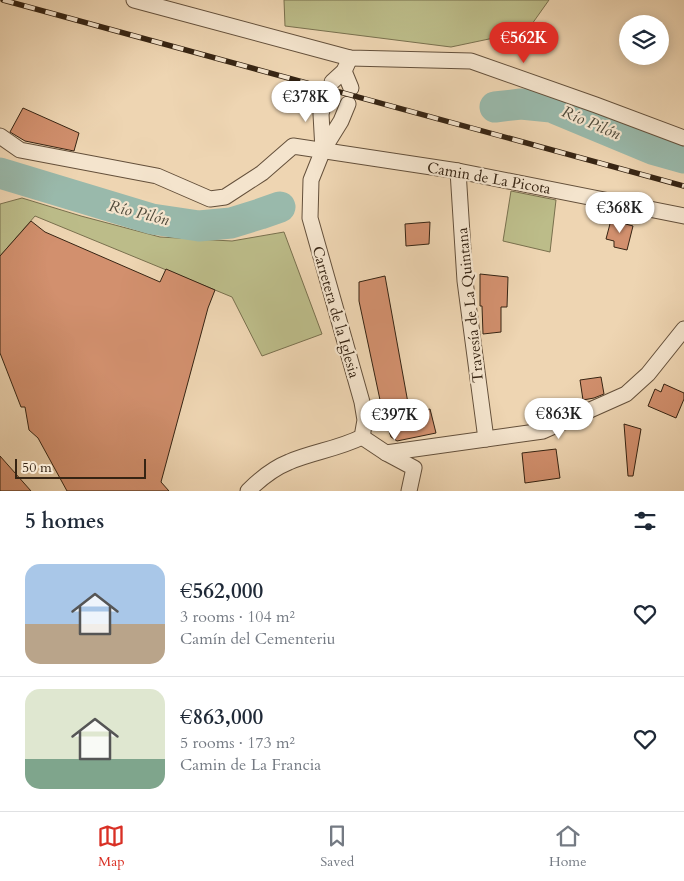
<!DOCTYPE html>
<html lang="en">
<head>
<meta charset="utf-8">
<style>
  body { margin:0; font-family:Cardo,serif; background:#f6f6f7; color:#1f2937; height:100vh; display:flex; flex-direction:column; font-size:19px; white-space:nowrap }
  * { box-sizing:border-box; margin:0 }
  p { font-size:16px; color:#747a83 }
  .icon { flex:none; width:28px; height:28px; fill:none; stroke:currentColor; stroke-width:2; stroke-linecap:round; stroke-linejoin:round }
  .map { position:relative; height:491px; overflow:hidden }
  .panel { display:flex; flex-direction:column; background:#fff; flex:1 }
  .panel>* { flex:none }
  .buttons { position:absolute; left:619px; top:15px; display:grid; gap:10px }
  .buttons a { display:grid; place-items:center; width:50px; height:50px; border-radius:50%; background:#fff; box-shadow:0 2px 12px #0003; font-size:25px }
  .scale { position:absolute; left:15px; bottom:12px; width:131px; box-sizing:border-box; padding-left:5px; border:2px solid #362413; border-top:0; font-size:14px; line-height:18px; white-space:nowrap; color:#362413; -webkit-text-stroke:4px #f4e4cd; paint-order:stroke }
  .price { position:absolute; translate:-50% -42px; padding:0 11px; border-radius:18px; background:#fff; color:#222; font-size:16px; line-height:32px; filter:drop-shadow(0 1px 2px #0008) }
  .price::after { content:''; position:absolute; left:50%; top:30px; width:15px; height:11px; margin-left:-8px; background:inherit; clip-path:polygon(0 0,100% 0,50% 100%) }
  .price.current { background:#d93025; color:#fff }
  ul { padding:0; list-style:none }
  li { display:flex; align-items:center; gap:15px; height:125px; padding:0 25px }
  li+li { border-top:1px solid #e0e1e3 }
  li span { display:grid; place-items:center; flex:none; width:140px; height:100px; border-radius:15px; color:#555 }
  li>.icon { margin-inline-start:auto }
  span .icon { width:60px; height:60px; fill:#fffc; stroke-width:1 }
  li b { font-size:21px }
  h2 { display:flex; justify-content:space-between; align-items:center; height:60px; padding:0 25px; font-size:21px }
  .menu { display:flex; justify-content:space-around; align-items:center; height:70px; border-top:1px solid #e0e1e3; background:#fff; font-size:14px; color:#747a83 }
  .menu a { display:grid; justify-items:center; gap:2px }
  .menu .current { color:#d93025 }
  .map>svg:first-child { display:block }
  .green { fill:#bcbc89; stroke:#79704e }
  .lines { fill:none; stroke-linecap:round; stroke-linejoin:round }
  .river { stroke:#99b9ab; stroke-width:31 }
  .building { fill:#d2906e; stroke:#362413 }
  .minor-casing { stroke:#64503b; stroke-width:17 }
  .minor { stroke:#f4e4cd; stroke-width:15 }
  .rail-casing { stroke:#362413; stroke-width:5.5 }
  .rail { stroke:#f4e4cd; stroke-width:4; stroke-dasharray:11; stroke-linecap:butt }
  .labels { text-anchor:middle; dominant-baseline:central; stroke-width:4.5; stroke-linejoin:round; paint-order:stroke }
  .street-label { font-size:15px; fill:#362413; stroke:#f4e4cd }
  .water-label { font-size:16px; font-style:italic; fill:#4f4939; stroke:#f4e4cd }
</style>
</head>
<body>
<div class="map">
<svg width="684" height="491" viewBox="0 0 684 491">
  <rect width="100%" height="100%" fill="#eed5b2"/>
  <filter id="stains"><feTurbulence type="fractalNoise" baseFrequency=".004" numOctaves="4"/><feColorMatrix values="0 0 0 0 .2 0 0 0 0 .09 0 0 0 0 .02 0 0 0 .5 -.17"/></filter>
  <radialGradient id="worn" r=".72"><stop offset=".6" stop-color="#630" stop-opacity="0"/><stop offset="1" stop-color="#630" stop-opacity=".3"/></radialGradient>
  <!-- green -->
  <g class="green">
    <path d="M284,0H549L527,31L451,47L285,26Z"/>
    <path d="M511,191L556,200L550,252L503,241Z"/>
    <path d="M22,198L81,216L160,237L232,241L284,232L322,334L262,356L232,297L35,216L0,256V204Z"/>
  </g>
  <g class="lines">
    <!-- river -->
    <g class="river">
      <path d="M495,107L521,104L551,107L652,149L684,158"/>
      <path d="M0,173L152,219L199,226L231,223L260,214L280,207"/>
    </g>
  </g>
  <!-- building -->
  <g class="building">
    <path d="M23,108L79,133L74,151L25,141L10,132Z"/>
    <path d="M611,220L633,226L627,250L614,247V241L606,239Z"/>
    <path d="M31,221L45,232L160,282L166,269L215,290L208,308L161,482L169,491H67L38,438L29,430L25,407H21L0,353V256Z"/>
    <path d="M430,222L429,244L406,246L405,224Z"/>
    <path d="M480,274L508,277L507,307H501V332L483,334L482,306H480Z"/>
    <path d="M385,276L410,414L430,409L436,433L397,441L391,437L383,414L359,301V282Z"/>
    <path d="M601,377L604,394L594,398L583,400L580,380Z"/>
    <path d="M664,384L684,393V399L676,418L648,406L655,389L661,392Z"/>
    <path d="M624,424L641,429L633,476H628Z"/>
    <path d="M556,449L560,478L525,483L522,453Z"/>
    <path d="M0,456L31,491H0Z"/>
  </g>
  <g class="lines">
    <defs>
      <g id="minor">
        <path d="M134,0L350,58L471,61L596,105L684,138"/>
        <path d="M344,71L351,88"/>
        <path d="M332,82L344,71L350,58"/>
        <path d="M0,136L20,150L157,176L210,199L225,197L262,173L293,146L458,171L684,216"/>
        <path d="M323,150L321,114L325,99"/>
        <path d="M458,171L465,281L486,439"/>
        <path d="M362,437L386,453L414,468L409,491"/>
        <path d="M386,453L543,431L626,394L648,374L684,329"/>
        <path d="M248,491C259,480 274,468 289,462C312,452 338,449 362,437L365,420L362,402L310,218L311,180L323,150L341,121L348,104"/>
      </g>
    </defs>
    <!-- minor casing -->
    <use href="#minor" class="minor-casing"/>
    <!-- minor -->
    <use href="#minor" class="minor"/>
    <defs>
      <path id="rail" d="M3,0L684,186"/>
    </defs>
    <!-- rail casing -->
    <use href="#rail" class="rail-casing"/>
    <!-- rail -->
    <use href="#rail" class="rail"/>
  </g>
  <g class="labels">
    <!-- street labels -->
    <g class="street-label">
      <text transform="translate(489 178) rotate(10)">Camin de La Picota</text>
      <text transform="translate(470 305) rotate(-96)">Travesía de La Quintana</text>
      <text transform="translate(336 312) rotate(74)">Carretera de la Iglesia</text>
    </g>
    <!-- water labels -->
    <g class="water-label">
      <text transform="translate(591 123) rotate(23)">Río Pilón</text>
      <text transform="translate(139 213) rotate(14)">Río Pilón</text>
    </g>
  </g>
  <rect width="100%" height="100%" filter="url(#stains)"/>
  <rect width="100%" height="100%" fill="url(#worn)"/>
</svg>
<div class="buttons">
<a><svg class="icon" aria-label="layers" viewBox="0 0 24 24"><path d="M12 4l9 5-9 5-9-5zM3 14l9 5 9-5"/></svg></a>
</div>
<div class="scale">50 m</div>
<b class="price current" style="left:524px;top:64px">€562K</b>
<b class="price" style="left:306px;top:123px">€378K</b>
<b class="price" style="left:620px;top:234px">€368K</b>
<b class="price" style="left:559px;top:440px">€863K</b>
<b class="price" style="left:395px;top:441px">€397K</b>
</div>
<section class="panel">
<h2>5 homes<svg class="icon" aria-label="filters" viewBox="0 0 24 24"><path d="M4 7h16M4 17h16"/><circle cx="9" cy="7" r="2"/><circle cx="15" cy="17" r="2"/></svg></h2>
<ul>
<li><span style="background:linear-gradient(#a9c7e8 60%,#b9a48a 0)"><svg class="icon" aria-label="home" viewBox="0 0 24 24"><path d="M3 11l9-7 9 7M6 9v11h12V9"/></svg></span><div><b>€562,000</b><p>3 rooms · 104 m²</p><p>Camín del Cementeriu</p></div><svg class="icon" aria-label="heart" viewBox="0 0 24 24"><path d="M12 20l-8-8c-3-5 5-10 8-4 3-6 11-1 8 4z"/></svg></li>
<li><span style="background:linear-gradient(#dfe7d0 70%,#7fa58c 0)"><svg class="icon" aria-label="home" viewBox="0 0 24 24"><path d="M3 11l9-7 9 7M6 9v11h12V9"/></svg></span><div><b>€863,000</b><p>5 rooms · 173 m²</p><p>Camin de La Francia</p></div><svg class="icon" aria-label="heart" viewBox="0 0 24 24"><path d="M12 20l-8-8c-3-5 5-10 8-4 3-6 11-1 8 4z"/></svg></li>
</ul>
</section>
<nav class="menu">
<a class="current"><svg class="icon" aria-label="map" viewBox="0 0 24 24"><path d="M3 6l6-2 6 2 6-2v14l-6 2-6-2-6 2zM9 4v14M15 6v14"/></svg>Map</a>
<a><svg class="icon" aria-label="saved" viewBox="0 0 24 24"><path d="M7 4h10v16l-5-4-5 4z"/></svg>Saved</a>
<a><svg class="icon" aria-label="home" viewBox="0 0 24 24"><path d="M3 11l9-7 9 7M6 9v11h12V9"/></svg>Home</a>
</nav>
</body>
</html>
